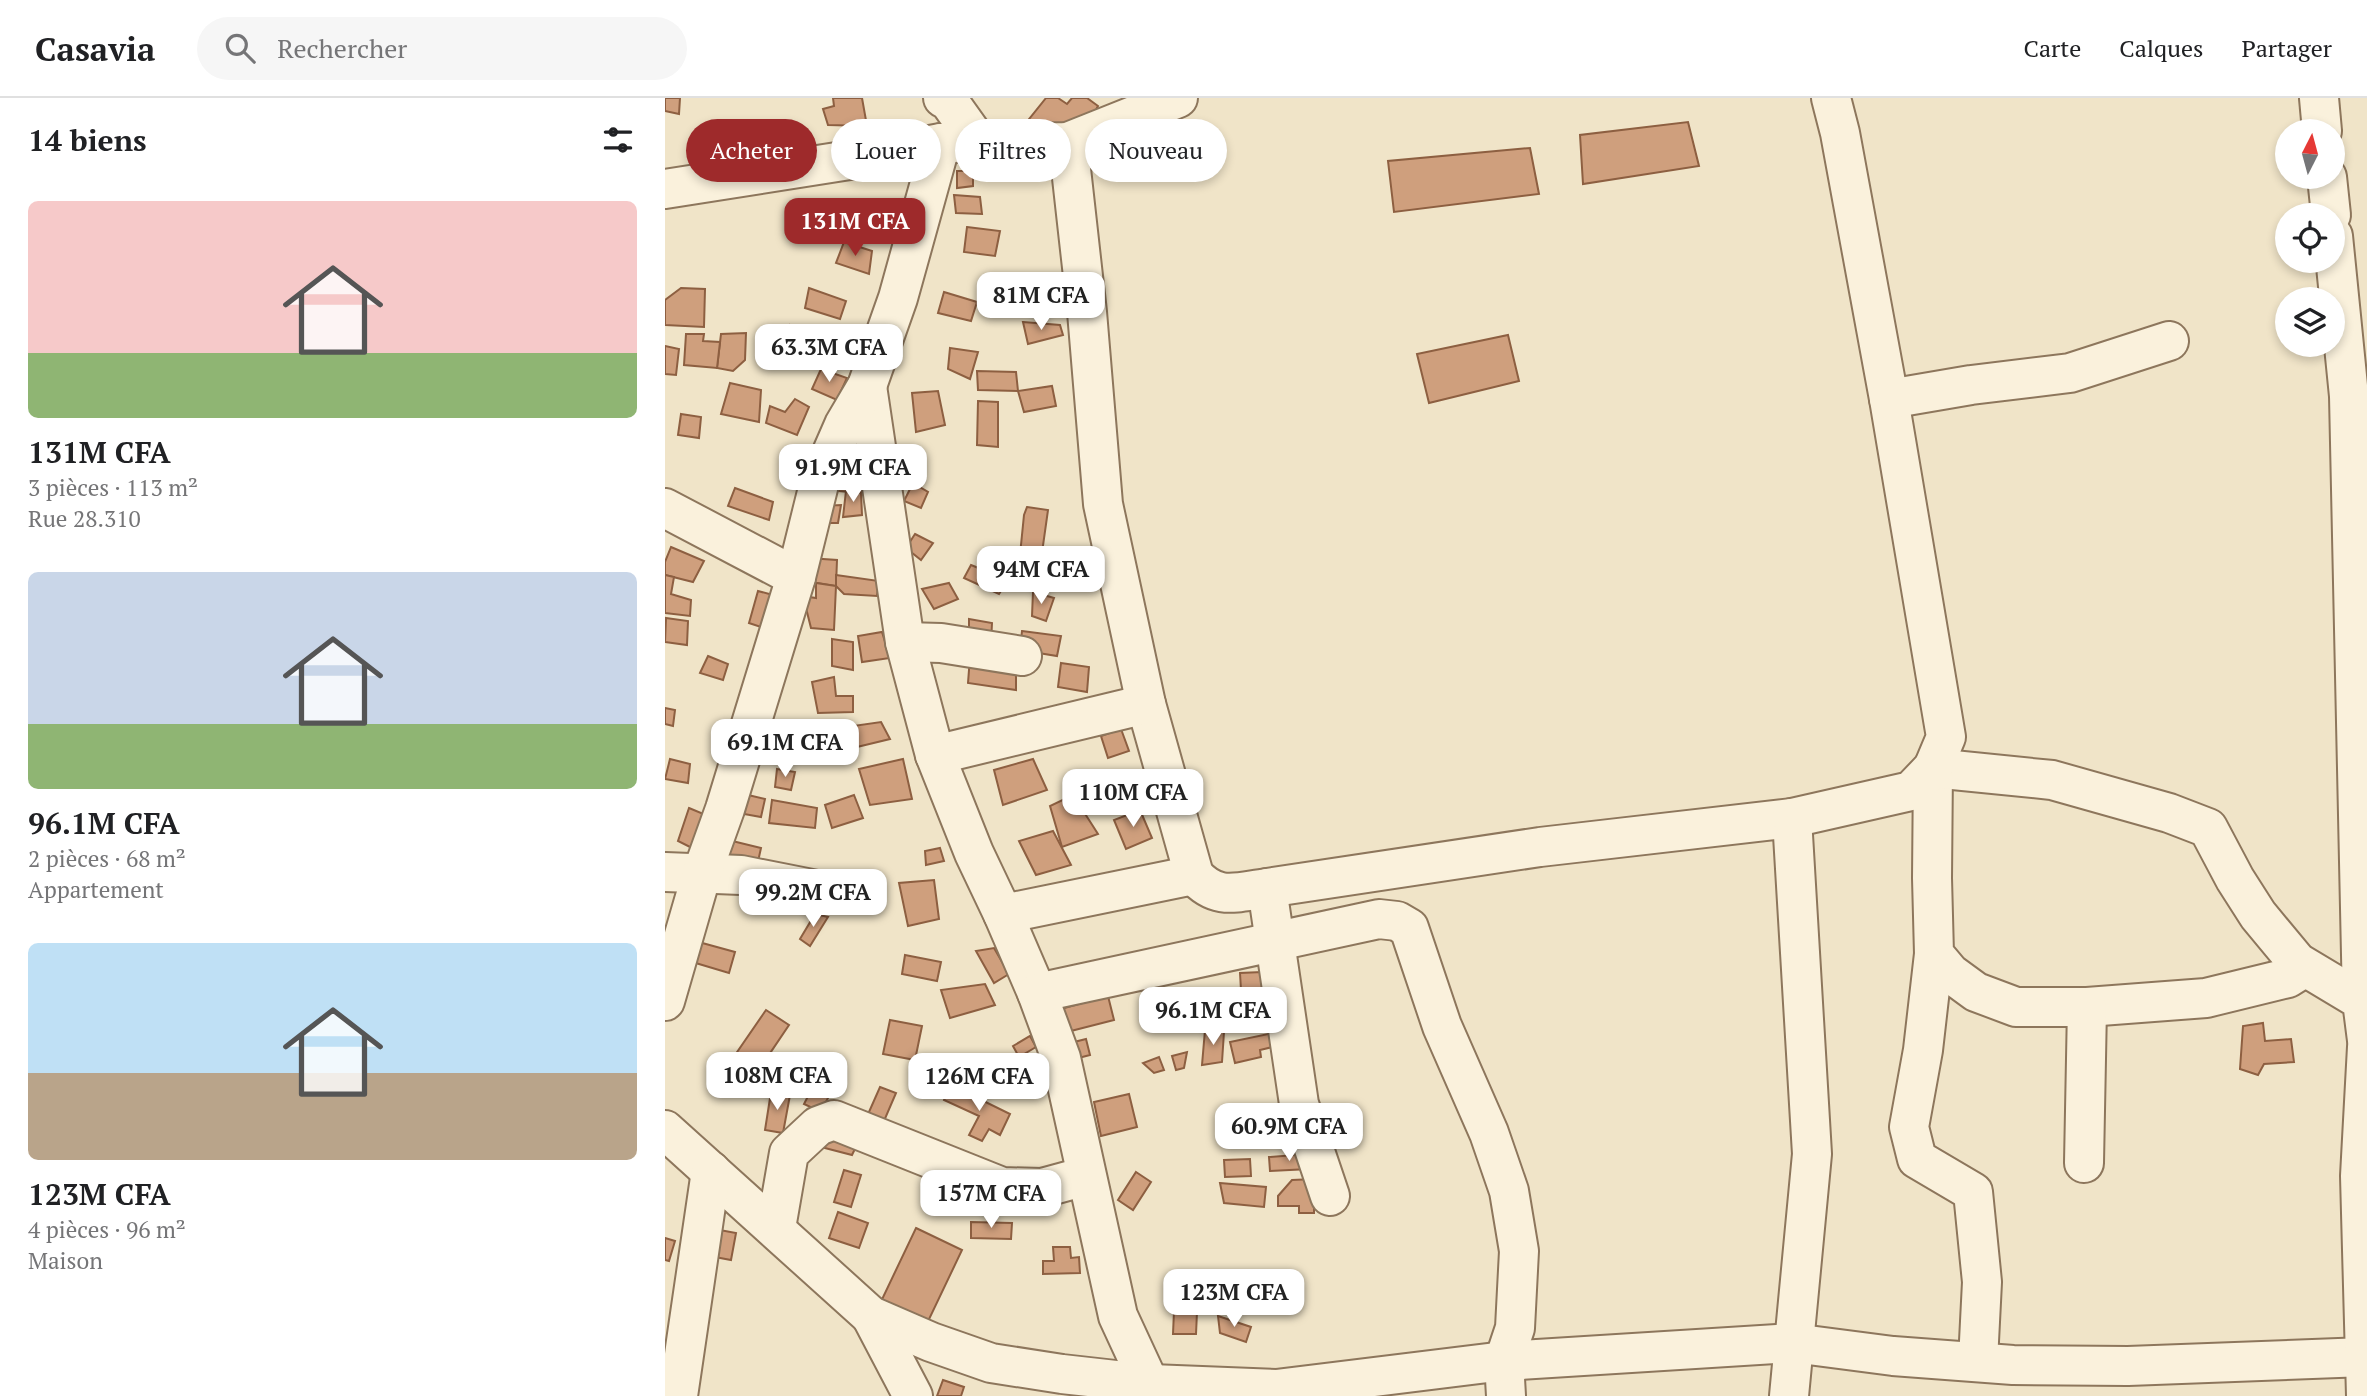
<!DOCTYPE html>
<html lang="fr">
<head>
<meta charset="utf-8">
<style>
  body { margin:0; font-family:"PT Serif",serif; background:#f6f6f6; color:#202124; height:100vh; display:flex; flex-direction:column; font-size:26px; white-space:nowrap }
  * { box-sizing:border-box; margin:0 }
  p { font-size:23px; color:#757577 }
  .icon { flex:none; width:38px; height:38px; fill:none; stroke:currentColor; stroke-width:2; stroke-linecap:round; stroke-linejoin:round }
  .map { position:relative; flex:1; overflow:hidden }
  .drawer { display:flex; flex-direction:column; background:#fff; width:665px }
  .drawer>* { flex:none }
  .hud { position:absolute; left:21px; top:21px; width:665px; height:63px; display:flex; gap:14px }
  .needle { width:46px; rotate:6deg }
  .buttons { position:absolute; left:1610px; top:21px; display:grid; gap:14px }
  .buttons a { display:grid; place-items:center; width:70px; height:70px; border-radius:50%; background:#fff; box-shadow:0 4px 10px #0003; font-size:35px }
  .price { position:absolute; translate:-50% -60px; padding:0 16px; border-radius:14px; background:#fff; color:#222; font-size:23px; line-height:46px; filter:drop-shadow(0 2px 4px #0008) }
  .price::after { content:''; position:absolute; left:50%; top:42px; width:21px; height:16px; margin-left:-10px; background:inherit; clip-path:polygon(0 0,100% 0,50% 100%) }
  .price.selected { background:#9e2a2b; color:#fff }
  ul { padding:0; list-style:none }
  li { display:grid; align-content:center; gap:14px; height:371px; padding:0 28px }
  li span { display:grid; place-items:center; height:217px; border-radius:10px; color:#555 }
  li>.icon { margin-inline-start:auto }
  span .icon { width:126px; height:126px; fill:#fffc; stroke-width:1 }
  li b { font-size:30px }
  h2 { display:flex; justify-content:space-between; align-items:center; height:84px; padding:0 28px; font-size:30px }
  .tag { padding:0 24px; border-radius:32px; background:#fff; box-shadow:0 4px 10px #0003; font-size:24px; line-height:63px }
  .tag.selected { background:#9e2a2b; color:#fff }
  header { display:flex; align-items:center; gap:42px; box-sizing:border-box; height:98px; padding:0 35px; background:#fff; border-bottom:2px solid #e0e0e0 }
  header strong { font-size:33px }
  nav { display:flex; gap:38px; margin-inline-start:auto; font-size:24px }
  .search { width:490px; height:63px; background:#f6f6f6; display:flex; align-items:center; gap:18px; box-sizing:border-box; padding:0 24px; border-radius:38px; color:#757577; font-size:26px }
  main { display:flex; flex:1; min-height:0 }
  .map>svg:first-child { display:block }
  .building { fill:#cf9f7d; stroke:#8d5f41; stroke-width:2 }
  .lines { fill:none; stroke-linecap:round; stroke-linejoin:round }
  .minor-casing { stroke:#8d765c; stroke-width:42 }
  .minor { stroke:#faf1dc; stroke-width:38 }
</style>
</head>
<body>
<header>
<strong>Casavia</strong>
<div class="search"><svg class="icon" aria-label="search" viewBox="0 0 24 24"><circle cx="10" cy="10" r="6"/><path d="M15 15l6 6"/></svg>Rechercher</div>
<nav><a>Carte</a><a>Calques</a><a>Partager</a></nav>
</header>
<main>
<section class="drawer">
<h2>14 biens<svg class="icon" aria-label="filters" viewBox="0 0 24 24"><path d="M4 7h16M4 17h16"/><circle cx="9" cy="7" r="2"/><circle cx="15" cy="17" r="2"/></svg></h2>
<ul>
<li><span style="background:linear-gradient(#f6c9c9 70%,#8fb573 0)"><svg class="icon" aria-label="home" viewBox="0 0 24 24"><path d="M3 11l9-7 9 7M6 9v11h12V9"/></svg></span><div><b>131M CFA</b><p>3 pièces · 113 m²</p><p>Rue 28.310</p></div></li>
<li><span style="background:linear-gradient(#c9d6e8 70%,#8fb573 0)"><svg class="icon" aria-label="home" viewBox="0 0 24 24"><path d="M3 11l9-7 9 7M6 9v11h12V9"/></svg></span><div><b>96.1M CFA</b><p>2 pièces · 68 m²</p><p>Appartement</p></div></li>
<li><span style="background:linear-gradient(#bfe0f5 60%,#b9a48a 0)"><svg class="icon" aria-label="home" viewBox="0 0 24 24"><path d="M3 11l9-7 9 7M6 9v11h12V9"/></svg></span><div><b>123M CFA</b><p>4 pièces · 96 m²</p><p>Maison</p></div></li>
</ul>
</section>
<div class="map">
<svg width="1702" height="1298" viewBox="0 0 1702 1298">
  <rect width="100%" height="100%" fill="#f0e4c8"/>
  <!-- building -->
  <g class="building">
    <path d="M0,0H15L14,16L0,13Z"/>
    <path d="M168,0H197L202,28L163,27L158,11L169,8Z"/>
    <path d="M381,0H393L402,6L407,0H422L433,8L419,35L387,38L361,25Z"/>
    <path d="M1023,24L1034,68L918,86L915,37Z"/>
    <path d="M865,50L874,96L729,114L723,63Z"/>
    <path d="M292,73H308V88L292,90Z"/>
    <path d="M289,97L315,99L317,116L291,115Z"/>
    <path d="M302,129L335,133L330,158L299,154Z"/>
    <path d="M179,144L207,153L204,176L171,165Z"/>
    <path d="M360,175L377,178L373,199L352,194Z"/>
    <path d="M16,190L40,191L39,229L0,227V202Z"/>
    <path d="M144,190L181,203L175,221L140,210Z"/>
    <path d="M279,194L312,204L306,223L273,215Z"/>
    <path d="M358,224L395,227L398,237L363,246Z"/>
    <path d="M125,227L141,231L139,250L120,247Z"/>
    <path d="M81,235L80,262L68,273L52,270L56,236Z"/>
    <path d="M21,236H39L38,243L55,244L52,270L19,267Z"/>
    <path d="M843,237L854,283L764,305L752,256Z"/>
    <path d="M0,248L14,251L11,277L0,276Z"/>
    <path d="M285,250L313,254L305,281L283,271Z"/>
    <path d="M156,271L182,280L172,302L147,291Z"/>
    <path d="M312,273L351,274L353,293L313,292Z"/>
    <path d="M65,285L96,292L94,324L56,316Z"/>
    <path d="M387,288L391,308L359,314L353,293Z"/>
    <path d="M273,293L280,327L251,334L247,295Z"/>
    <path d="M130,301L144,309L132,337L101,325L105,308L120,314Z"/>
    <path d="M313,303L333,304V349L312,347Z"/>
    <path d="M16,316L36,319L34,340L13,337Z"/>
    <path d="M220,348L238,349L241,370H225Z"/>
    <path d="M176,375L195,376L196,395L174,393Z"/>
    <path d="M248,385L263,394L256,410L239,403Z"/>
    <path d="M70,390L108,404L104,422L63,408Z"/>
    <path d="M181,393L196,395L197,417L178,419Z"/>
    <path d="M176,407L173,425H153L156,408Z"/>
    <path d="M362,409L383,412L375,469L354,467L359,417Z"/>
    <path d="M250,436L268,445L256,462L241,450Z"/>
    <path d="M6,449L39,463L28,484L0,477V464Z"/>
    <path d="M143,460L172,462L171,488L140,483Z"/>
    <path d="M306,467L343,482L334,496L299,480Z"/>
    <path d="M0,477L9,479L6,496L26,502L25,518L0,515Z"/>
    <path d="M171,477L214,483L212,498L179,496L171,488Z"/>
    <path d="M151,485L171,488L169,532L146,530L138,498L151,500Z"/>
    <path d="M284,485L293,501L269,511L257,491Z"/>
    <path d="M93,493L108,497L102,531L84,525Z"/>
    <path d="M368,494L389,500L381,523L367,518Z"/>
    <path d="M1,520L23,523L22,547L0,544Z"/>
    <path d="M304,521L327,525L326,545L304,541Z"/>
    <path d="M357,533L396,538L392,558L355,552Z"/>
    <path d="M217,534L225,560L197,564L193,538Z"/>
    <path d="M167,541L188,544V572L167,568Z"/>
    <path d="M43,558L63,566L58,582L35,575Z"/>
    <path d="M305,559L351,564V592L303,585Z"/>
    <path d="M396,565L424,569L422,594L393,589Z"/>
    <path d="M169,579L171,598H188V614L153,615L147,584Z"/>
    <path d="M0,610L10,612L8,628L0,626Z"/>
    <path d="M216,624L225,641L192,649L188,628Z"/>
    <path d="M456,631L464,653L443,660L436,638Z"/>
    <path d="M152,644L185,646V656L153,657Z"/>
    <path d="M5,661L25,666L23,685L0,681Z"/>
    <path d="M238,661L247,701L205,707L194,671Z"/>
    <path d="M368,661L382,692L338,707L329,672Z"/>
    <path d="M112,671L130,674L126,692L110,689Z"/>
    <path d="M83,697L100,701L96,719L79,716Z"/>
    <path d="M189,697L198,720L167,730L160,707Z"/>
    <path d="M408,697L433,736L397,749L385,708Z"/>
    <path d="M107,702L152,710L150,730L104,725Z"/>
    <path d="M24,710L41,717L31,752L13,743Z"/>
    <path d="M475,712L487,740L461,751L449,722Z"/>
    <path d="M388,733L406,767L371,777L354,743Z"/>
    <path d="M55,740L96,750L92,768L47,761Z"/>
    <path d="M275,750L279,763L261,767L260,753Z"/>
    <path d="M269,782L274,821L243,828L234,785Z"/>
    <path d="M150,816L163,819L145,848L135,841Z"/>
    <path d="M30,843L70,854L64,875L24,863Z"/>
    <path d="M329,850L344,876L329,885L311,853Z"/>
    <path d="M240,857L276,864L272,883L237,876Z"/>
    <path d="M597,874L608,891L576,892L575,875Z"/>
    <path d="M320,886L330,907L285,920L276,892Z"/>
    <path d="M443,898L449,922L398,935L392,912Z"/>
    <path d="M608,902L613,925L577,931L573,909Z"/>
    <path d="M101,912L124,927L91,976L68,960Z"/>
    <path d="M225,922L257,928L250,962L218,956Z"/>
    <path d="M1598,925L1600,943L1626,941L1629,964L1599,966L1593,977L1575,971L1578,928Z"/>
    <path d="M540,932L559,934L557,964L537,967Z"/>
    <path d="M613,934L616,947L595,952L596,959L570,965L565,944Z"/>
    <path d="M365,938L371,949L354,959L348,948Z"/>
    <path d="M421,941L425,957L398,964L393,948Z"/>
    <path d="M522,954L519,970L511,972L507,958Z"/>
    <path d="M494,959L499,972L489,975L478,965Z"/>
    <path d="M156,973L172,982L156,1014L139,1006Z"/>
    <path d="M286,987L345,1016L335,1037L324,1031L317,1043L304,1037L314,1018L279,1002Z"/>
    <path d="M215,989L231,995L216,1030L200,1023Z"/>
    <path d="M106,994L125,997L118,1035L100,1032Z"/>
    <path d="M464,996L472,1029L436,1038L429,1004Z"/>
    <path d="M160,1031L199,1032L187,1057L156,1049Z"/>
    <path d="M643,1056L644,1071L605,1073L604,1059Z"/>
    <path d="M585,1061L586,1078L560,1079L559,1062Z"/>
    <path d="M179,1072L196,1077L186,1109L169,1104Z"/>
    <path d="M471,1074L486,1084L468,1112L453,1102Z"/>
    <path d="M649,1081V1115H634V1108H613V1098L627,1082Z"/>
    <path d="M555,1085L601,1089L599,1109L559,1105Z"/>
    <path d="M173,1114L203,1125L194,1150L164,1140Z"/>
    <path d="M306,1124L347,1125L346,1141L306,1140Z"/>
    <path d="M44,1130L71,1135L66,1162L39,1157Z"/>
    <path d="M251,1130L297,1152L257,1236L211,1214Z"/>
    <path d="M0,1140L10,1143L4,1163L0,1162Z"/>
    <path d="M388,1149H405L406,1160L414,1159L415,1175L378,1176V1163H389Z"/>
    <path d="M509,1213L532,1214L531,1236H508Z"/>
    <path d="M553,1218L586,1229L581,1244L555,1235Z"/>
    <path d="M278,1282L299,1289L296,1298H272Z"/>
  </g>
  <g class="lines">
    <defs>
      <g id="minor">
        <path d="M278,0L283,2L313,44"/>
        <path d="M1166,0L1175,35L1224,301L1281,639L1268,670L1267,780L1269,856L1285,875L1311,894L1351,909H1422L1541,900L1623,880L1631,875L1632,864"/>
        <path d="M1654,0L1657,33"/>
        <path d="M403,44L422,214L438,406L481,606L529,777C552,803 571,794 602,790L875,749L1127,720L1147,1056L1124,1298"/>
        <path d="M1662,79L1666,117"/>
        <path d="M0,91L191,61L276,45L403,44L513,0"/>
        <path d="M1668,138L1684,298L1697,903"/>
        <path d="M202,288L240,544L270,657L309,755L338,816L372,895L396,960L453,1218L490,1298"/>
        <path d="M1224,301L1306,287L1405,275L1504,243"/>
        <path d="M0,410L131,479"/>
        <path d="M240,544L276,545L357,558"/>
        <path d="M270,657L481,606"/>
        <path d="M1268,670L1387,682L1504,715L1543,730L1570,781L1593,817L1632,864L1697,903L1702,942"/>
        <path d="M1127,720L1246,693L1268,670"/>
        <path d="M0,774L76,777L157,793"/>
        <path d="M602,790L634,1006L665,1098"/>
        <path d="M338,816L529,777"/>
        <path d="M1269,856L1258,952L1244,1029L1252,1061L1308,1094L1317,1184L1313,1263"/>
        <path d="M372,895L714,821L732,823L744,830L777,928L824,1035L844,1093L854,1153L850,1230L839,1263L841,1298"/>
        <path d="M0,903L37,775L60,711L131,479L155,382L179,327L202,288L233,200L276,45"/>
        <path d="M0,1032L206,1218L266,1244L326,1265L397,1276L486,1286L611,1291L839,1263L1128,1245L1228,1258L1348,1267L1463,1268L1700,1259"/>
        <path d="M1419,1065L1422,909"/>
        <path d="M111,1130L124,1055L153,1028L169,1022L337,1089L377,1090L421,1078"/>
        <path d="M206,1218L248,1298"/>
        <path d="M13,1298L46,1073"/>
        <path d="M1701,1298L1695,1078L1702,949"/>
      </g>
    </defs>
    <!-- minor casing -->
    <use href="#minor" class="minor-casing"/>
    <!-- minor -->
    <use href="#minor" class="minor"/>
  </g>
</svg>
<div class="buttons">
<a><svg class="needle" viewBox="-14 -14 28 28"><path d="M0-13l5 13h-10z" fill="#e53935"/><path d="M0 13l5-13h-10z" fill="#757577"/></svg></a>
<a><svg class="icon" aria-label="locate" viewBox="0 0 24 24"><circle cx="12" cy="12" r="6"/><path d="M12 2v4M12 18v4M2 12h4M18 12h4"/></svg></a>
<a><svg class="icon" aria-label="layers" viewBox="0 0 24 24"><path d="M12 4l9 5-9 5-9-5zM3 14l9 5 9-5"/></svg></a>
</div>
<b class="price selected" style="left:190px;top:160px">131M CFA</b>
<b class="price" style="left:376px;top:234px">81M CFA</b>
<b class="price" style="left:164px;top:286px">63.3M CFA</b>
<b class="price" style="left:188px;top:406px">91.9M CFA</b>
<b class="price" style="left:376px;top:508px">94M CFA</b>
<b class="price" style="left:120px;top:681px">69.1M CFA</b>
<b class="price" style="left:468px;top:731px">110M CFA</b>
<b class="price" style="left:148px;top:831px">99.2M CFA</b>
<b class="price" style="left:548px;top:949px">96.1M CFA</b>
<b class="price" style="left:112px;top:1014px">108M CFA</b>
<b class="price" style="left:314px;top:1015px">126M CFA</b>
<b class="price" style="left:624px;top:1065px">60.9M CFA</b>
<b class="price" style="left:326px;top:1132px">157M CFA</b>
<b class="price" style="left:569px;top:1231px">123M CFA</b>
<div class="hud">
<a class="tag selected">Acheter</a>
<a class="tag">Louer</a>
<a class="tag">Filtres</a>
<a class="tag">Nouveau</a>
</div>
</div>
</main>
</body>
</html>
